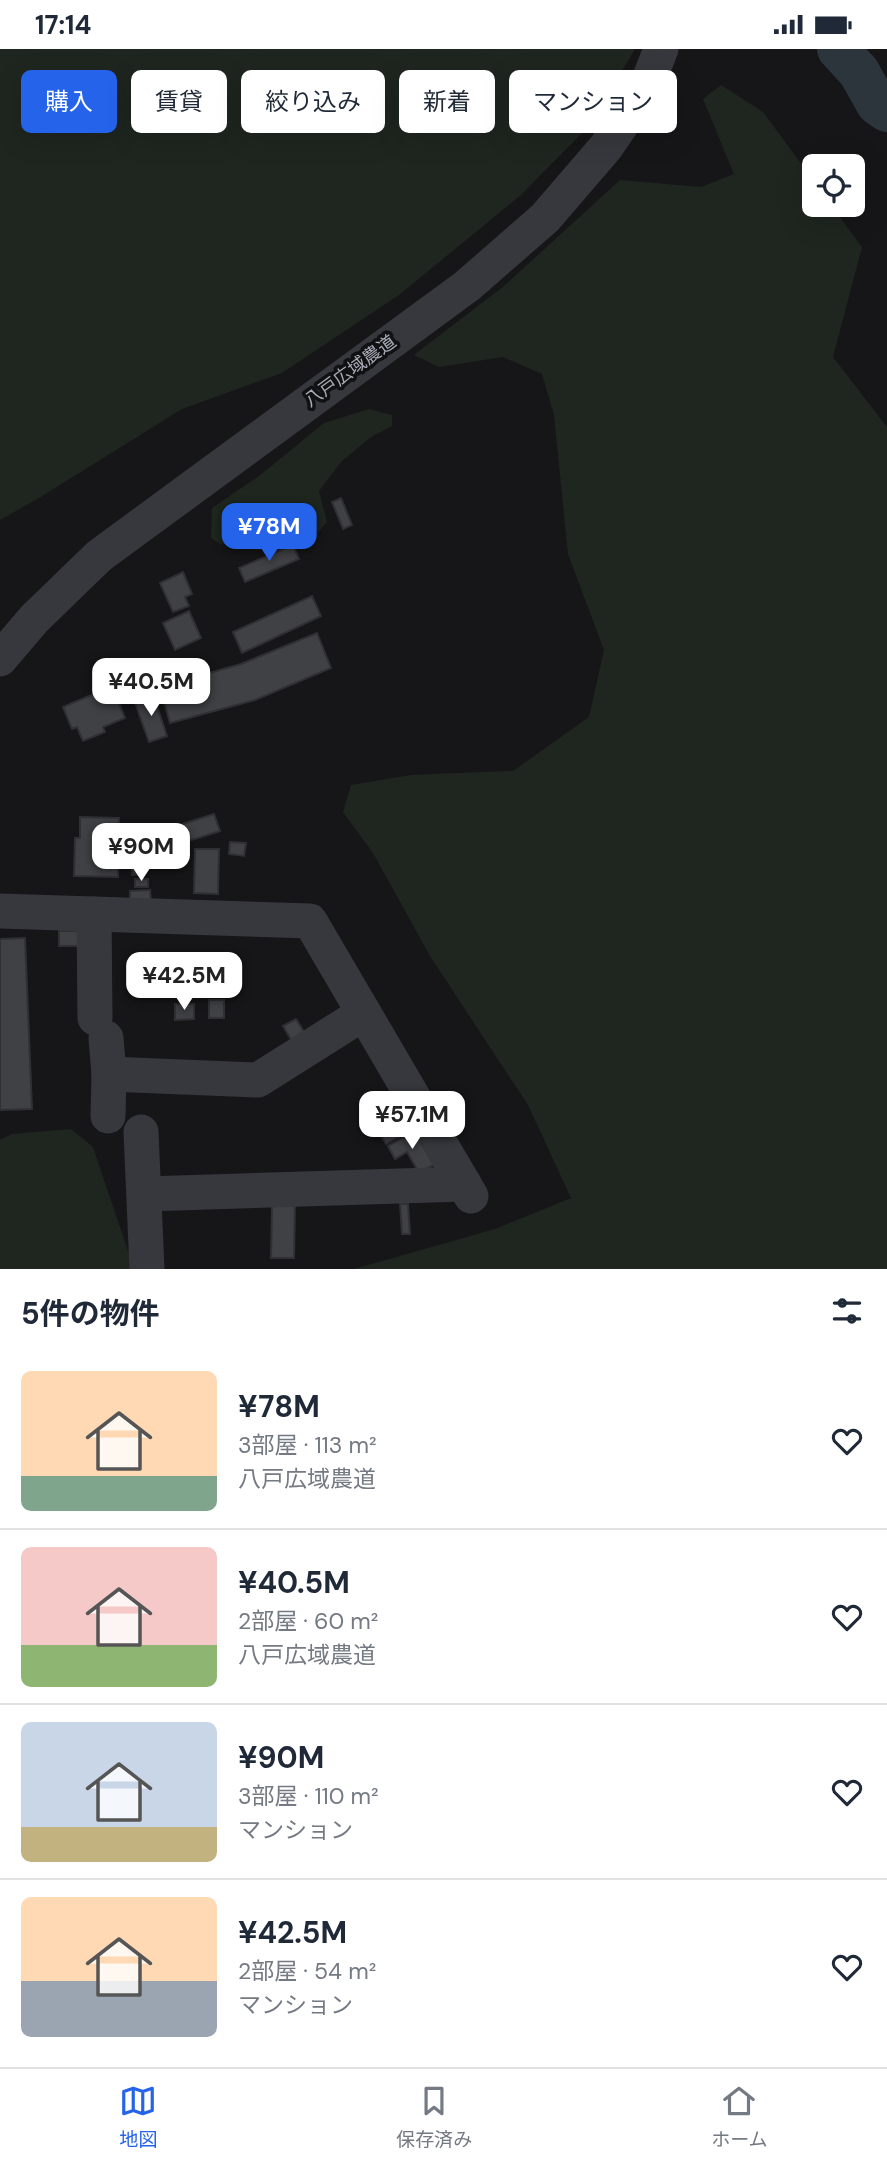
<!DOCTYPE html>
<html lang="ja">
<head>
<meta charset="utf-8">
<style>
  body { margin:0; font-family:"DM Sans","Noto Sans JP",sans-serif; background:#f6f6f7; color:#1f2937; height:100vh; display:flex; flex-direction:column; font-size:26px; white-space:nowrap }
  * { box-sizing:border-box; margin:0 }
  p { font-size:23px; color:#747a83 }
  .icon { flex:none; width:38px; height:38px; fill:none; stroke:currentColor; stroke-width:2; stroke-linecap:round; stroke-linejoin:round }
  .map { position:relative; height:1220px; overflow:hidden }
  .details { display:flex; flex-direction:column; background:#fff; flex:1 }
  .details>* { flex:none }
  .top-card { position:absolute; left:21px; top:21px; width:845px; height:63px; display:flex; gap:14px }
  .fabs { position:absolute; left:802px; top:105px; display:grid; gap:14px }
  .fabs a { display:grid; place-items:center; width:63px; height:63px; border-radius:10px; background:#fff; box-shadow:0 7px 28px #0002; font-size:35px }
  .price { position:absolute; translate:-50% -60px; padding:0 16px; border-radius:14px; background:#fff; color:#222; font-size:23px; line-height:46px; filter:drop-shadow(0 2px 4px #0008) }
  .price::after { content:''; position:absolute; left:50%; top:42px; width:21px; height:16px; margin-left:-10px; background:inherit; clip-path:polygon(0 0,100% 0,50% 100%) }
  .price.selected { background:#2563eb; color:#fff }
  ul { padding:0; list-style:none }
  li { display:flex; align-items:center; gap:21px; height:175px; padding:0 21px }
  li+li { border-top:2px solid #e0e1e3 }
  li span { display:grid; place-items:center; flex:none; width:196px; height:140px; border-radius:10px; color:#555 }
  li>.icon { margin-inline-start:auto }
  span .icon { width:84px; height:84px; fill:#fffc; stroke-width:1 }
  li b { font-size:30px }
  h2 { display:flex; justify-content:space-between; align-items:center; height:84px; padding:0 21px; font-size:30px }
  .chip { padding:0 24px; border-radius:10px; background:#fff; box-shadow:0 7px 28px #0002; font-size:24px; line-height:63px }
  .chip.selected { background:#2563eb; color:#fff }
  .status { display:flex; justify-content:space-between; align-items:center; height:49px; padding:0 35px; background:#fff; direction:ltr }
  .status svg { height:19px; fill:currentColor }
  .dock { display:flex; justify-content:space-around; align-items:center; height:98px; border-top:2px solid #e0e1e3; background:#fff; font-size:19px; color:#747a83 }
  .dock a { display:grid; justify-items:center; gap:4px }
  .dock .selected { color:#2563eb }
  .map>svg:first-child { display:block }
  .green { fill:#1e261f }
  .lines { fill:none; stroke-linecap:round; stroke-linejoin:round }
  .river { stroke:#2c353c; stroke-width:42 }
  .building { fill:#404145; stroke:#303034; stroke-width:2 }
  .minor { stroke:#37383d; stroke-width:35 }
  .labels { text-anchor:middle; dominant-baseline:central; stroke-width:7; stroke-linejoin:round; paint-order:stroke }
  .street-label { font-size:18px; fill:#a8adb8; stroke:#111113 }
</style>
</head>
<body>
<div class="status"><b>17:14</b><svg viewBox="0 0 49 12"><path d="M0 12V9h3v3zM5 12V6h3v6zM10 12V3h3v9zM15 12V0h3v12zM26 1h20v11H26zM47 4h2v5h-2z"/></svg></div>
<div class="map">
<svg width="887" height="1220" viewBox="0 0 887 1220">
  <rect width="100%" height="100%" fill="#161618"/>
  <!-- green -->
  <g class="green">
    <path d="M0,0H635L588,78L521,146L399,246L282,324L182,360L39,449L0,471Z"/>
    <path d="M721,36L763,63L814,132V156H831L862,198L833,308L887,378V1220H354L495,1180L571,1149L528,1056L430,907L373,804L343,763L351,736L411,726L513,722L589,668L604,601L568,505L554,366L542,325L503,308L439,318L414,306L504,237L620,131L701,138L734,125L703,50Z"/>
    <path d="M369,360L392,366V377L371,388L341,413L319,442L327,473L319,482L296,477L263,475L221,496L211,489L212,459L259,427L324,374Z"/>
    <path d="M71,1080L93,1098L134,1220H0V1091L12,1085Z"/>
  </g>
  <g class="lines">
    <!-- river -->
    <path class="river" d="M838,0L859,23L877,55L887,62"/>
  </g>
  <!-- building -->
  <g class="building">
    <path d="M341,449L352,476L343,480L332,453Z"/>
    <path d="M293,496L299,510L245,533L239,519Z"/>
    <path d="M183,523L192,545L185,548L189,557L173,563L160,534Z"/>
    <path d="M312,547L321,567L242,604L233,583Z"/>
    <path d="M189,562L201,589L175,601L163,574Z"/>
    <path d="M317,584L331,619L255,651L170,674L160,638L241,615Z"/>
    <path d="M121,626L127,642L116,647L125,669L103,678L105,683L83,692L77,678L72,680L63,658L108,639L105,633Z"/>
    <path d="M153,645L167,687L149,693L134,651Z"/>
    <path d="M214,765L220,782L188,792L183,775Z"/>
    <path d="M80,768L119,769L118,828L74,827L75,789H80Z"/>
    <path d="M230,793L246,794L244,807L229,805Z"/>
    <path d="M195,800H219L218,845L194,844Z"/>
    <rect x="132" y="813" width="9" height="13"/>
    <rect x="135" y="830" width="13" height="8"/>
    <path d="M150,841L151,853H130V842Z"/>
    <rect x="59" y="882" width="21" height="15"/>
    <path d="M25,889L32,1060L0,1061V890Z"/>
    <rect x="209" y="951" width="15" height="18"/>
    <path d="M175,955H194V970L175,971Z"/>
    <path d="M296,970L306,986L293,994L283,977Z"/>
    <path d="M406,1067L413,1080L386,1095L379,1083Z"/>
    <path d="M415,1082L434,1116L419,1124L407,1103L395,1110L388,1097Z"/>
    <path d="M400,1155H408L410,1185H402Z"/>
    <path d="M272,1157H295L294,1209H271Z"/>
  </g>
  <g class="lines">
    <!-- minor -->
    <g class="minor">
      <path d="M0,610L34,570L99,507L467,237L545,169L606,98L645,41L661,0"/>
      <path d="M0,862L310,872L471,1147"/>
      <path d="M94,865L95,969"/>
      <path d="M106,989L109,1025L108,1067"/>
      <path d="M109,1025L258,1031L364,964"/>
      <path d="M141,1083L147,1220"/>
      <path d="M145,1145L464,1135"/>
    </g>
  </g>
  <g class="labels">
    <!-- street labels -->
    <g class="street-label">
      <text transform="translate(350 322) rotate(-36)">八戸広域農道</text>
    </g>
  </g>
</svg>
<div class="fabs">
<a><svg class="icon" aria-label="locate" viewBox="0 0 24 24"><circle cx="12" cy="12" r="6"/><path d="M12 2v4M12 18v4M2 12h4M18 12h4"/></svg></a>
</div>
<b class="price selected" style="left:269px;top:514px">¥78M</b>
<b class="price" style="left:151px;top:669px">¥40.5M</b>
<b class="price" style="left:141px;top:834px">¥90M</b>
<b class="price" style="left:184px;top:963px">¥42.5M</b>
<b class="price" style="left:412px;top:1102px">¥57.1M</b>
<div class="top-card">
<a class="chip selected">購入</a>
<a class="chip">賃貸</a>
<a class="chip">絞り込み</a>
<a class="chip">新着</a>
<a class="chip">マンション</a>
</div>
</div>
<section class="details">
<h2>5件の物件<svg class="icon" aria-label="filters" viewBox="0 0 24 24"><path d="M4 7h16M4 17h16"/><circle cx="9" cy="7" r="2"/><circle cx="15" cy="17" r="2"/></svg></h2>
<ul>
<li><span style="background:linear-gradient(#ffd9b3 75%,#7fa58c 0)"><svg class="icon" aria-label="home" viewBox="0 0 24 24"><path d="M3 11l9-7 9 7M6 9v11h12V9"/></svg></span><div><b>¥78M</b><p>3部屋 · 113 m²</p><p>八戸広域農道</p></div><svg class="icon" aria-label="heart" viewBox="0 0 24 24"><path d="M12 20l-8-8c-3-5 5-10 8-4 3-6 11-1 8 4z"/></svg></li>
<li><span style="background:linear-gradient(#f6c9c9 70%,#8fb573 0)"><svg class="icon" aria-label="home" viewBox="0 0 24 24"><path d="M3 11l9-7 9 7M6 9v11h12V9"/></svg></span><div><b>¥40.5M</b><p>2部屋 · 60 m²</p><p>八戸広域農道</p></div><svg class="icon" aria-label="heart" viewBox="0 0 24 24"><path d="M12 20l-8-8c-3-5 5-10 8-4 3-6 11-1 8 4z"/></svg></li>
<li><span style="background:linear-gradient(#c9d6e8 75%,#c2b280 0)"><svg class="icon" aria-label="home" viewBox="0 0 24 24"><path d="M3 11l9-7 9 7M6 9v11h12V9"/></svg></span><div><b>¥90M</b><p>3部屋 · 110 m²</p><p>マンション</p></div><svg class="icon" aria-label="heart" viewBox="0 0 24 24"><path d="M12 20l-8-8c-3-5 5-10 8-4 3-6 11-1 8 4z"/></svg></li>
<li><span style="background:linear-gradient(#ffd9b3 60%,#9aa5b1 0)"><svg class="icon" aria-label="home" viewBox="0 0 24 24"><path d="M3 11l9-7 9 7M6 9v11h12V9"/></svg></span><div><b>¥42.5M</b><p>2部屋 · 54 m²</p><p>マンション</p></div><svg class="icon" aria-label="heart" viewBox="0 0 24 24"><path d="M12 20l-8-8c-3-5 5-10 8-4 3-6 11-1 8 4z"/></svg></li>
</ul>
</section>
<nav class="dock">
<a class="selected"><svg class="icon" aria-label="map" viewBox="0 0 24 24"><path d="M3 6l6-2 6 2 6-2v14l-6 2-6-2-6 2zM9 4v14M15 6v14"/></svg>地図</a>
<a><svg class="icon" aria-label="saved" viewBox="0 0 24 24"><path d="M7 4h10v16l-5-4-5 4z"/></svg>保存済み</a>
<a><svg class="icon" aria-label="home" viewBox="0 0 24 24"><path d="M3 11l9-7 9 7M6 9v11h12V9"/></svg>ホーム</a>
</nav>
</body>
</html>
